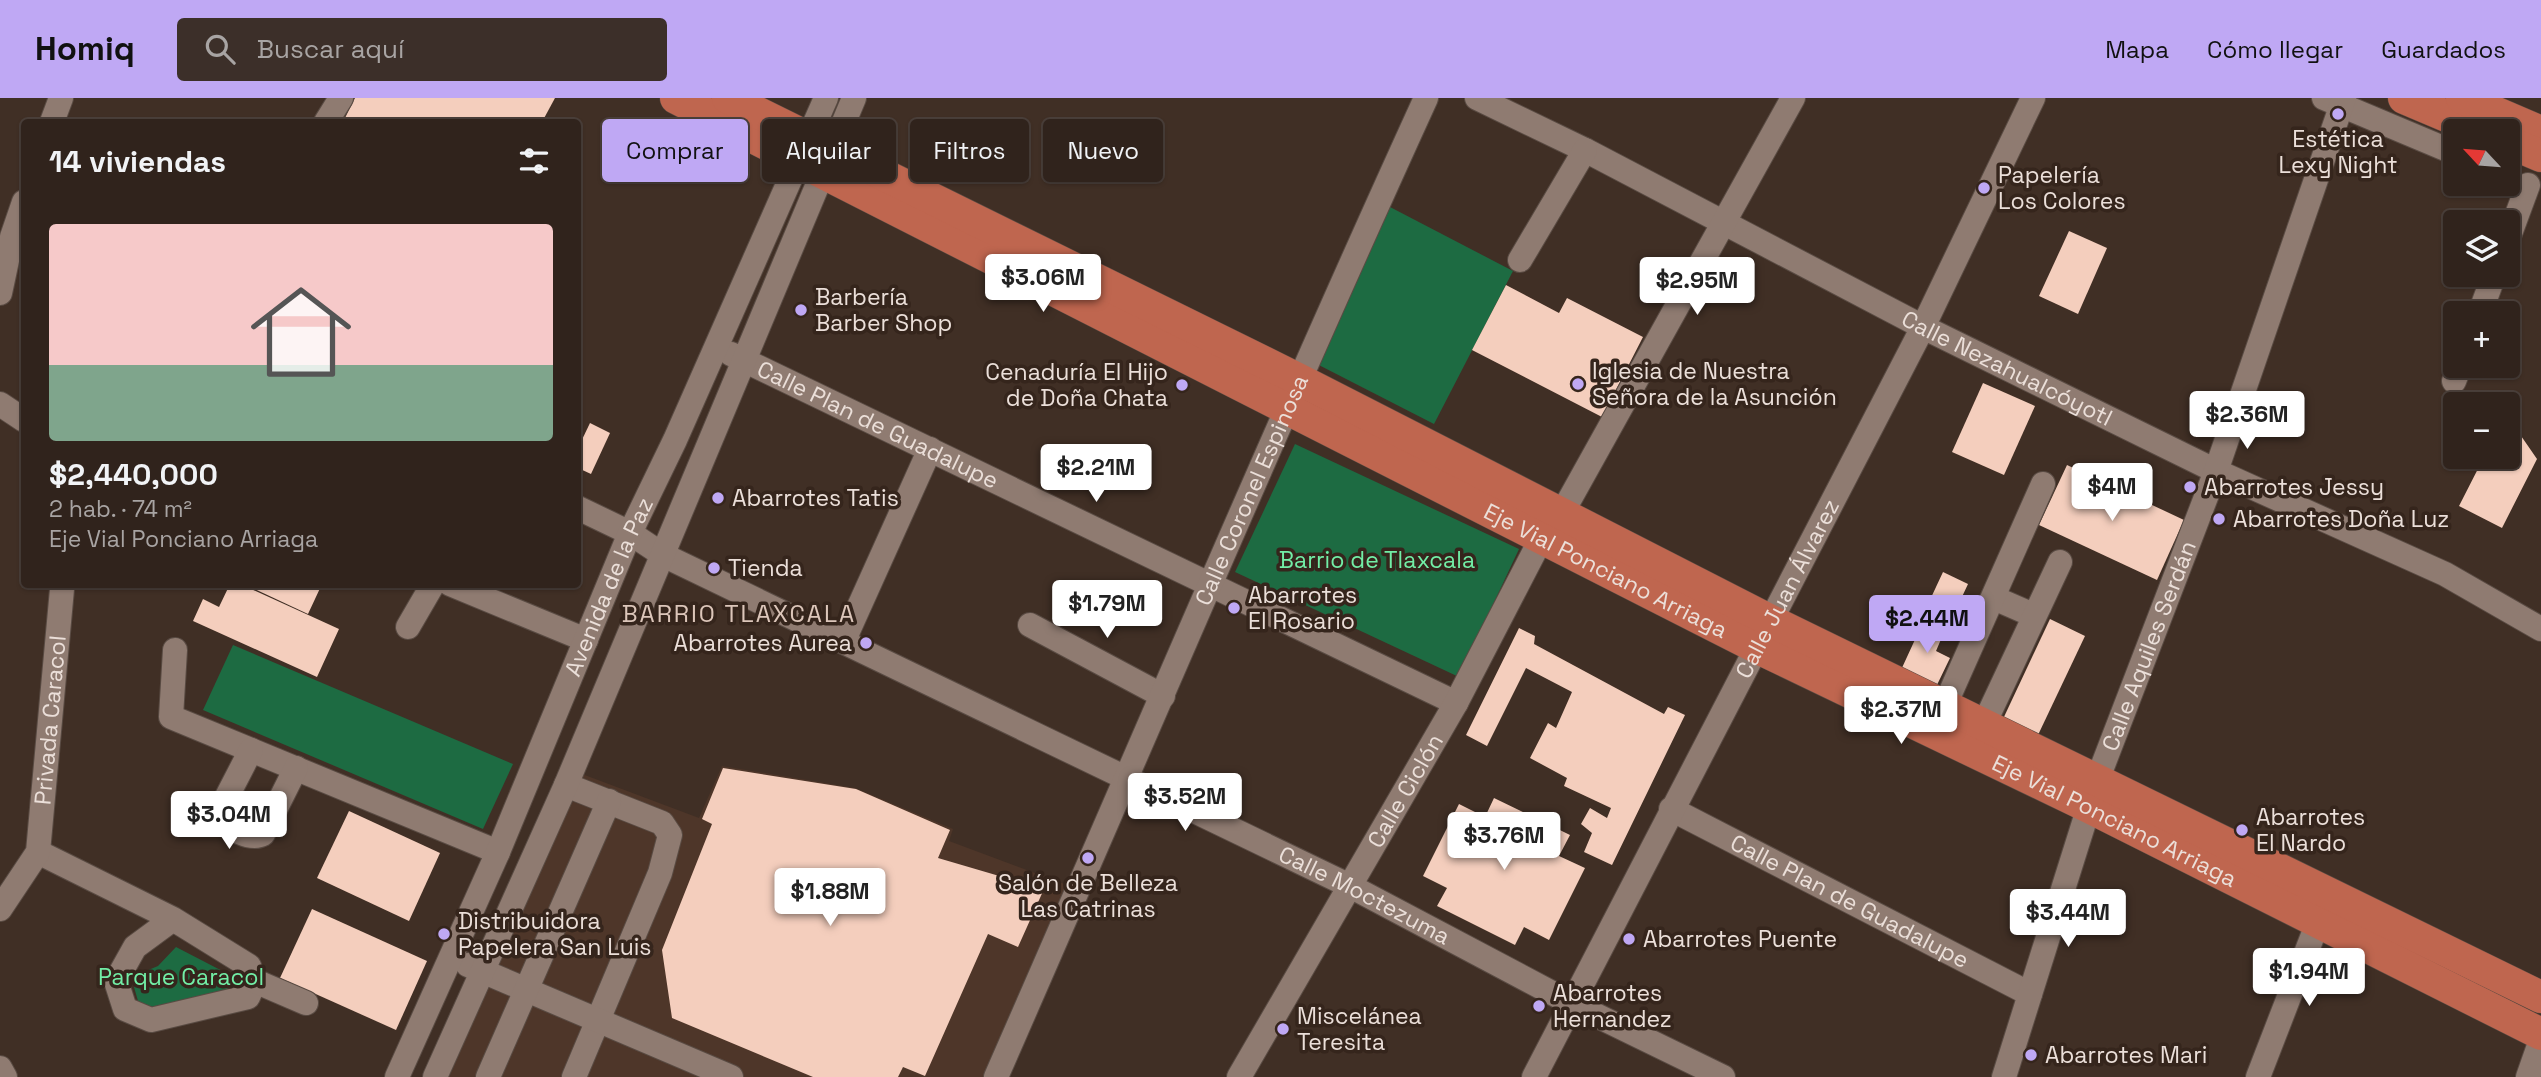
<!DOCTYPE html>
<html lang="es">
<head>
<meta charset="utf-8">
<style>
  body { margin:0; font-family:"Space Grotesk",sans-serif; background:#3c2f29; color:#f1f3f6; height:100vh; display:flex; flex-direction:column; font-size:26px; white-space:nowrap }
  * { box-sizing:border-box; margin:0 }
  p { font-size:23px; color:#a8a4a3 }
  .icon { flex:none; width:38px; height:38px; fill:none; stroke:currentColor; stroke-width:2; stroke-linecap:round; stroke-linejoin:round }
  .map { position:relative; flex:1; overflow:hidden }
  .details { position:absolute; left:21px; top:21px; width:560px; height:469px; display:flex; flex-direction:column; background:#30231c; border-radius:7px; box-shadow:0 2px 5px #0004,0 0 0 2px #4b403b }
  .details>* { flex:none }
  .guide { position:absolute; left:602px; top:21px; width:665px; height:63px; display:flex; gap:14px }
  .needle { width:46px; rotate:296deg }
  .buttons { position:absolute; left:2443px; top:21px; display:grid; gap:14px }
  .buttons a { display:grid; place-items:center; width:77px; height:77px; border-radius:7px; background:#30231c; box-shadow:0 2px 5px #0004,0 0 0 2px #4b403b; font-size:35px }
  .price { position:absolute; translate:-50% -60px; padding:0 16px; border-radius:7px; background:#fff; color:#222; font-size:23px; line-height:46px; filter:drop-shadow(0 2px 4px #0008) }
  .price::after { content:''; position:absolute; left:50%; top:42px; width:21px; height:16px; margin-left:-10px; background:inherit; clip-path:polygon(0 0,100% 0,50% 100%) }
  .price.selected { background:#bfa8f4; color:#111 }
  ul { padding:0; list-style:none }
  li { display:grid; align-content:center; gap:14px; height:371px; padding:0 28px }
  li+li { border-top:2px solid #4b403b }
  li span { display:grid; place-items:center; height:217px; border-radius:7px; color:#555 }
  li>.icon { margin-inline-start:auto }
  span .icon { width:126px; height:126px; fill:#fffc; stroke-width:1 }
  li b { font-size:30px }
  h2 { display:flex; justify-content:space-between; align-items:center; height:84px; padding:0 28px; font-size:30px }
  .tag { padding:0 24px; border-radius:7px; background:#30231c; box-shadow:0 2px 5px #0004,0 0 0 2px #4b403b; font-size:24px; line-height:63px }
  .tag.selected { background:#bfa8f4; color:#111 }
  header { display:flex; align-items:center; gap:42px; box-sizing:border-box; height:98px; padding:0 35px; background:#bfa8f4; color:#111 }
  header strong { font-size:33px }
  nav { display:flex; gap:38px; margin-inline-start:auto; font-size:24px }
  .search { width:490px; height:63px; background:#3c2f29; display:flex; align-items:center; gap:18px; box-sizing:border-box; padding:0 24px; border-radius:7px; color:#a8a4a3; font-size:26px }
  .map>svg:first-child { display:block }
  .built { fill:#4e3629 }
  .green { fill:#1d6b42 }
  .building { fill:#f4cebd }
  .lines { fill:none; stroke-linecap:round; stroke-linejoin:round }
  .minor-casing { stroke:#594b43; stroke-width:26 }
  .major-casing { stroke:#594b43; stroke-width:33 }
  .minor { stroke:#8f7b71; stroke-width:24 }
  .major { stroke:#bf664f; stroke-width:32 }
  .poi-dot { fill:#bfa8f4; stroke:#35251c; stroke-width:2.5 }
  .labels { text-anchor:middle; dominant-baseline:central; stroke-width:7; stroke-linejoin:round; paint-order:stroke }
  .poi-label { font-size:23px; fill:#ebdfd9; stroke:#35251c; text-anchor:start }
  .street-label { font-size:23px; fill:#ebdfd9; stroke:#35251c }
  .park-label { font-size:23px; fill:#72eea6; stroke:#35251c }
  .neighbourhood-label { font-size:24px; letter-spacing:2px; fill:#dcc6ba; stroke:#35251c }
</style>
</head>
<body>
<header>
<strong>Homiq</strong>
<div class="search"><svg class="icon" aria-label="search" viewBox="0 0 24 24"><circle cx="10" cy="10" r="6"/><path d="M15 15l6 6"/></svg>Buscar aquí</div>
<nav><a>Mapa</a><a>Cómo llegar</a><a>Guardados</a></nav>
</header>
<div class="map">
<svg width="2541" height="979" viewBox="0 0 2541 979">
  <rect width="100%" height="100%" fill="#402f25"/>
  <!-- built -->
  <path class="built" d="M722,668L855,690L953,731L949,743L1067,787L985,979H449L582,676L699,720Z"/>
  <!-- green -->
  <g class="green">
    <path d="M1390,109L1513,173L1434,326L1311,263Z"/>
    <path d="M1295,346L1519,451L1459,579L1235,474Z"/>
    <path d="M233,547L513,666L483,731L203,612Z"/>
    <path d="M176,849L232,878L235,893L155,915L138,903L134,889L141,875L158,868Z"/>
  </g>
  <!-- building -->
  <g class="building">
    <path d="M355,0H555L542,24H343Z"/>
    <path d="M2069,133L2107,150L2078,216L2039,198Z"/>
    <path d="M1506,187L1559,215L1567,200L1643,239L1602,319L1472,252Z"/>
    <path d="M1983,285L2035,308L2004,377L1952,354Z"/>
    <path d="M2508,319L2537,361L2502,430L2459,408L2484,359H2508Z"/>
    <path d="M590,325L610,335L591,376L578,370V350Z"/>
    <path d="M2067,367L2184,422L2157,482L2039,427Z"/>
    <path d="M1943,474L1968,486L1947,531L1922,519Z"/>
    <path d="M230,486H240L339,531L317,579L193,523L203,501L219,509Z"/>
    <path d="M244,486H322L308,516Z"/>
    <path d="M2050,521L2085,538L2038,637L2003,621Z"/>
    <path d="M1924,522L1945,532L1936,553L1950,560L1936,589L1901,572Z"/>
    <path d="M1519,530L1535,538L1534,546L1664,616L1668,609L1685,617L1612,767L1584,754L1592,735L1581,726L1590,710L1607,720L1611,710L1564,688L1567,680L1530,660L1548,625L1556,630L1572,594L1526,570L1487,648L1466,637Z"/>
    <path d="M723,670L856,691L950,732L938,760L1044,791L1018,849L988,836L925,978L903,969L898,979H813L672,920L662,852L712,726L702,721Z"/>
    <path d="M1494,700L1570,737L1559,758L1585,770L1549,842L1524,829L1515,847L1437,808L1447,790L1423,778L1459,706L1485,719Z"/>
    <path d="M349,713L440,755L409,823L317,780Z"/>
    <path d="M312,811L427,863L396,932L280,880Z"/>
  </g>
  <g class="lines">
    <defs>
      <g id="minor">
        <path id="s1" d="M1477,0L1585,52L1923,229L2216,373L2445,476L2541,531"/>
        <path d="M2324,0L2455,55"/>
        <path d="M52,24L61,0"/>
        <path d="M326,24L341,0"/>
        <path d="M2508,141L2528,87"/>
        <path d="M1520,162L1585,52"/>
        <path d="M0,195L12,139L24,104"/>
        <path d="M2480,215L2494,177"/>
        <path id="s2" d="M731,256L1456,605"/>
        <path d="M2454,283L2460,268"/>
        <path d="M0,306L24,322"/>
        <path id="s3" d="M578,410L630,435L663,457L1350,788L1571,905L1723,979"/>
        <path d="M1562,415L1793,0"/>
        <path d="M450,486L586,542"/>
        <path d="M1994,500L2033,517"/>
        <path d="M1030,527L1163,598"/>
        <path d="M408,529L433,486"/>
        <path d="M844,542L930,351"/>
        <path d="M175,552L171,619L498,754"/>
        <path d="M1945,607L2043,386"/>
        <path d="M1984,626L2060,464"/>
        <path d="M251,652L219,714V721C229,730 250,743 263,736L296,670"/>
        <path d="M566,687L662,725L670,737L660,775L574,979"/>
        <path id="s4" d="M1671,711L2030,896"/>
        <path d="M38,754L173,821L249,868L255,883L248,899L151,922L125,911L116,883L135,849L173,821"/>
        <path id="s5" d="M0,811L38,754L62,491"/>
        <path d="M468,867L731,979"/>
        <path d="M255,883L306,905"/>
        <path d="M0,970L5,979"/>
        <path id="s6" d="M397,979L498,754L630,435L675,342L826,0"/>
        <path d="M435,979L566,687L854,0"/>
        <path d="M488,979L609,703"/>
        <path id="s7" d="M996,979C1139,653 1278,324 1426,0"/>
        <path id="s8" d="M1239,979L1456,605L1541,441"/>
        <path id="s9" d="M1534,979L1923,229L2033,0"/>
        <path id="s10" d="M2004,979L2098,680L2216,373L2344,0"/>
        <path d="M2258,979L2318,824"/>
        <path d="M2528,979L2541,942"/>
      </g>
      <g id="major">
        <path id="s11" d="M676,0L1756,549L2089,709L2541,936"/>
        <path d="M728,0L1298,281L1771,523L2541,899"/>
        <path d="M2404,0L2482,33"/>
        <path d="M2462,0L2541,34"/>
        <path d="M2508,44L2541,58"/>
      </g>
    </defs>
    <!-- minor casing -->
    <use href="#minor" class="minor-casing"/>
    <!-- major casing -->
    <use href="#major" class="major-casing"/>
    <!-- minor -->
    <use href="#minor" class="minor"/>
    <!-- major -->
    <use href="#major" class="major"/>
  </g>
  <!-- markers -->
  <g class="poi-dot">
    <circle cx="2338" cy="16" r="7"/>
    <circle cx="1984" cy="90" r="7"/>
    <circle cx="801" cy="212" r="7"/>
    <circle cx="1578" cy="286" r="7"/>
    <circle cx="1182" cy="287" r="7"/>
    <circle cx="2190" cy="389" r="7"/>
    <circle cx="718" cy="400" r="7"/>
    <circle cx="2219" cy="421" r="7"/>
    <circle cx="714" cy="470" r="7"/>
    <circle cx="1234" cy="510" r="7"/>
    <circle cx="866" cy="545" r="7"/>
    <circle cx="2242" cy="732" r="7"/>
    <circle cx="1088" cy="760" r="7"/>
    <circle cx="444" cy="836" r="7"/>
    <circle cx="1629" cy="841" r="7"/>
    <circle cx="1539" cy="908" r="7"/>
    <circle cx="1283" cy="931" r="7"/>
    <circle cx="2031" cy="957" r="7"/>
  </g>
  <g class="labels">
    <!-- poi labels -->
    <g class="poi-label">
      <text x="2338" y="41" text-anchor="middle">Estética<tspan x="2338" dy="26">Lexy Night</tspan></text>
      <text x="1998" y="77">Papelería<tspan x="1998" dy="26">Los Colores</tspan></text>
      <text x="815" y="199">Barbería<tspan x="815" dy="26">Barber Shop</tspan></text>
      <text x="1592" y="273">Iglesia de Nuestra<tspan x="1592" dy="26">Señora de la Asunción</tspan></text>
      <text x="1168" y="274" text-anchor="end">Cenaduría El Hijo<tspan x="1168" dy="26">de Doña Chata</tspan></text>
      <text x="2204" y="389">Abarrotes Jessy</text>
      <text x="732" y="400">Abarrotes Tatis</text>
      <text x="2233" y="421">Abarrotes Doña Luz</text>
      <text x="728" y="470">Tienda</text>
      <text x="1248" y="497">Abarrotes<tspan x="1248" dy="26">El Rosario</tspan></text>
      <text x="852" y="545" text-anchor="end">Abarrotes Aurea</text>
      <text x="2256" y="719">Abarrotes<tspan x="2256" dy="26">El Nardo</tspan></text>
      <text x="1088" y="785" text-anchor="middle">Salón de Belleza<tspan x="1088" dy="26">Las Catrinas</tspan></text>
      <text x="458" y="823">Distribuidora<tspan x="458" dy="26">Papelera San Luis</tspan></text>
      <text x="1643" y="841">Abarrotes Puente</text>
      <text x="1553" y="895">Abarrotes<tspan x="1553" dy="26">Hernandez</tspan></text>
      <text x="1297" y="918">Miscelánea<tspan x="1297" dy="26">Teresita</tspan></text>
      <text x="2045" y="957">Abarrotes Mari</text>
    </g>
    <!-- street labels -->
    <g class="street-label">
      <text stroke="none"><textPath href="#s1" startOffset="595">Calle Nezahualcóyotl</textPath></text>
      <text stroke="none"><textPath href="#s2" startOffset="163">Calle Plan de Guadalupe</textPath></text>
      <text stroke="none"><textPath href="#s7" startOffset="640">Calle Coronel Espinosa</textPath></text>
      <text stroke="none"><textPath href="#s11" startOffset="1043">Eje Vial Ponciano Arriaga</textPath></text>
      <text stroke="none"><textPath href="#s6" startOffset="534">Avenida de la Paz</textPath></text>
      <text stroke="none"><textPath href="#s9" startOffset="550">Calle Juan Álvarez</textPath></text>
      <text stroke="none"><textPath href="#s10" startOffset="455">Calle Aquiles Serdán</textPath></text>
      <text stroke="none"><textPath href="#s5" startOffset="201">Privada Caracol</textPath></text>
      <text stroke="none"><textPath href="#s8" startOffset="331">Calle Ciclón</textPath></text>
      <text stroke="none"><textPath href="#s11" startOffset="1610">Eje Vial Ponciano Arriaga</textPath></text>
      <text stroke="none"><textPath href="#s3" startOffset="877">Calle Moctezuma</textPath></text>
      <text stroke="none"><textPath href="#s4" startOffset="201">Calle Plan de Guadalupe</textPath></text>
    </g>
    <!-- park labels -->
    <g class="park-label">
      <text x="1377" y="462">Barrio de Tlaxcala</text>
      <text x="181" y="879">Parque Caracol</text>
    </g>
    <!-- neighbourhood labels -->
    <g class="neighbourhood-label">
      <text x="739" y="515">BARRIO TLAXCALA</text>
    </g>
  </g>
</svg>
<div class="buttons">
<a><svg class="needle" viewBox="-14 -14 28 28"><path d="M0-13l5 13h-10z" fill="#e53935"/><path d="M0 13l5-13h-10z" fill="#a8a4a3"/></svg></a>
<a><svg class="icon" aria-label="layers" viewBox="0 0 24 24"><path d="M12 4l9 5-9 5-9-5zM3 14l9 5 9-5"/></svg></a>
<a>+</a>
<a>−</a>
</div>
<b class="price" style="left:1043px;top:216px">$3.06M</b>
<b class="price" style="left:1697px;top:219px">$2.95M</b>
<b class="price" style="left:2247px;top:353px">$2.36M</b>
<b class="price" style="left:1096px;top:406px">$2.21M</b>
<b class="price" style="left:2112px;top:425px">$4M</b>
<b class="price" style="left:1107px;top:542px">$1.79M</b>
<b class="price selected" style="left:1927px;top:557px">$2.44M</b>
<b class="price" style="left:1901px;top:648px">$2.37M</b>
<b class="price" style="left:1185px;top:735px">$3.52M</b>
<b class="price" style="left:229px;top:753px">$3.04M</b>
<b class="price" style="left:1504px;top:774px">$3.76M</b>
<b class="price" style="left:830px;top:830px">$1.88M</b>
<b class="price" style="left:2068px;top:851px">$3.44M</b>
<b class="price" style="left:2309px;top:910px">$1.94M</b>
<div class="guide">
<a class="tag selected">Comprar</a>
<a class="tag">Alquilar</a>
<a class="tag">Filtros</a>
<a class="tag">Nuevo</a>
</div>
<section class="details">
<h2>14 viviendas<svg class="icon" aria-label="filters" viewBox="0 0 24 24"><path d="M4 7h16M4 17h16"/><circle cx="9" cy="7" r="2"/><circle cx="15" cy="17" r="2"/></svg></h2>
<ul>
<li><span style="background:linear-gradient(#f6c9c9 65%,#7fa58c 0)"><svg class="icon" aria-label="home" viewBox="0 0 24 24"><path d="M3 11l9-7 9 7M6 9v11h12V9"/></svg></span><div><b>$2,440,000</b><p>2 hab. · 74 m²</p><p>Eje Vial Ponciano Arriaga</p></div></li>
</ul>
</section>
</div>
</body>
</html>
